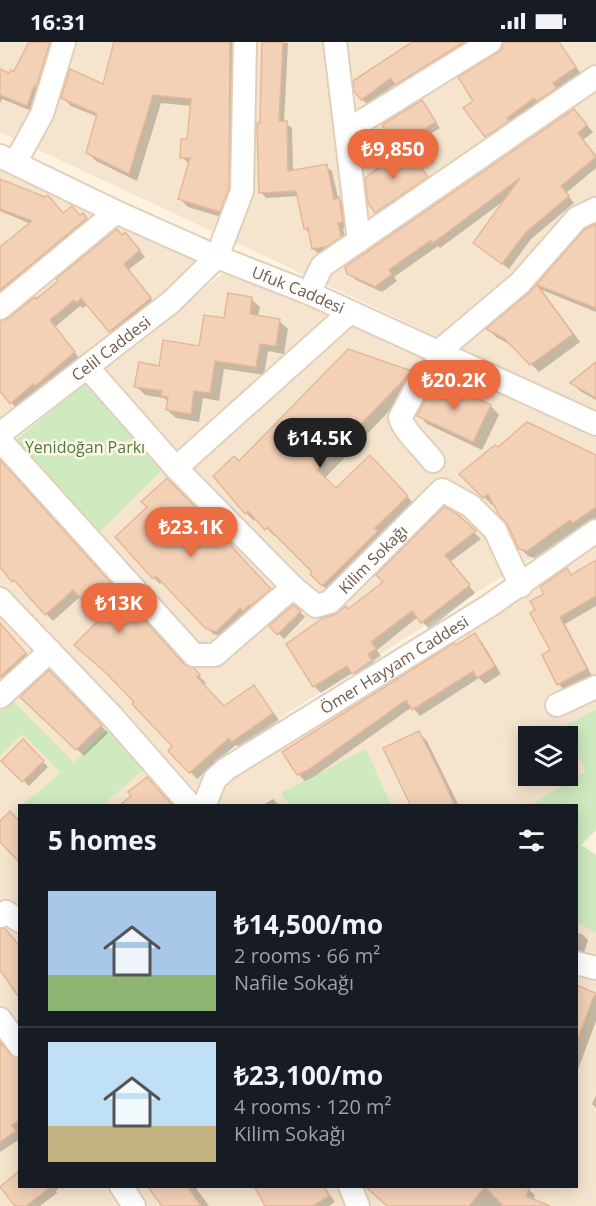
<!DOCTYPE html>
<html lang="en">
<head>
<meta charset="utf-8">
<style>
  body { margin:0; font-family:"Open Sans",sans-serif; background:#242831; color:#f1f3f6; height:100vh; display:flex; flex-direction:column; font-size:22px; white-space:nowrap }
  * { box-sizing:border-box; margin:0 }
  p { font-size:20px; color:#9ea1a6 }
  .icon { flex:none; width:33px; height:33px; fill:none; stroke:currentColor; stroke-width:2; stroke-linecap:round; stroke-linejoin:round }
  .map { position:relative; flex:1; overflow:hidden }
  .drawer { position:absolute; left:18px; top:762px; width:560px; height:384px; display:flex; flex-direction:column; background:#171b24; border-radius:0px; box-shadow:0 3px 15px #0003 }
  .drawer>* { flex:none }
  .tools { position:absolute; left:518px; top:684px; display:grid; gap:12px }
  .tools a { display:grid; place-items:center; width:60px; height:60px; border-radius:0px; background:#171b24; box-shadow:0 3px 15px #0003; font-size:30px }
  .price { position:absolute; translate:-50% -51px; padding:0 14px; border-radius:21px; background:#ec6d41; color:#fff; font-size:20px; line-height:39px; filter:drop-shadow(0 2px 3px #0008) }
  .price::after { content:''; position:absolute; left:50%; top:36px; width:18px; height:14px; margin-left:-9px; background:inherit; clip-path:polygon(0 0,100% 0,50% 100%) }
  .price.selected { background:#222; color:#fff }
  ul { padding:0; list-style:none }
  li { display:flex; align-items:center; gap:18px; height:150px; padding:0 30px }
  li+li { border-top:2px solid #363941 }
  li span { display:grid; place-items:center; flex:none; width:168px; height:120px; border-radius:0px; color:#555 }
  li>.icon { margin-inline-start:auto }
  span .icon { width:72px; height:72px; fill:#fffc; stroke-width:1 }
  li b { font-size:26px }
  h2 { display:flex; justify-content:space-between; align-items:center; height:72px; padding:0 30px; font-size:26px }
  .status { display:flex; justify-content:space-between; align-items:center; height:42px; padding:0 30px; background:#171b24; direction:ltr }
  .status svg { height:16px; fill:currentColor }
  .map>svg:first-child { display:block }
  .residential { fill:#f5e5ce; fill-rule:evenodd }
  .green { fill:#cfeabf }
  .shadow { fill:#0003 }
  .building { fill:#f3d1b7; stroke:#e6b897; stroke-width:1.5 }
  .lines { fill:none; stroke-linecap:round; stroke-linejoin:round }
  .minor-casing { stroke:#e1cfbc; stroke-width:26 }
  .minor { stroke:#fff; stroke-width:22 }
  .labels { text-anchor:middle; dominant-baseline:central; stroke-width:5; stroke-linejoin:round; paint-order:stroke }
  .street-label { font-size:16px; fill:#745947; stroke:#fff6e7 }
  .park-label { font-size:16px; fill:#4e7b3f; stroke:#fff6e7 }
</style>
</head>
<body>
<div class="status"><b>16:31</b><svg viewBox="0 0 49 12"><path d="M0 12V9h3v3zM5 12V6h3v6zM10 12V3h3v9zM15 12V0h3v12zM26 1h20v11H26zM47 4h2v5h-2z"/></svg></div>
<div class="map">
<svg width="596" height="1164" viewBox="0 0 596 1164">
  <rect width="100%" height="100%" fill="#fdf3e0"/>
  <!-- residential -->
  <g class="residential">
    <path d="M0,0H596V369L0,90Z"/>
    <path d="M0,120L198,218L167,254L0,386Z"/>
    <path d="M226,229L353,282L596,396V475L215,717L193,763L20,764L19,870H0V484L50,437L90,338Z"/>
    <path d="M596,501V667L565,684L585,728L531,763H391L366,708L282,751L289,763L216,764L227,742L252,721ZM528,694H567V734H528Z"/>
    <path d="M576,880L596,891V1164H0V891L9,884L20,890V1144H576Z"/>
  </g>
  <!-- green -->
  <g class="green">
    <path d="M90,338L165,425L100,490L14,399Z"/>
    <path d="M12,658L74,721L109,685L145,726L102,763H24L23,762L61,731L22,692L0,714V669Z"/>
    <path d="M596,667V788L581,803L596,813V891L576,880V764L531,763L585,729L565,684Z"/>
    <path d="M366,707L391,763H289L281,751Z"/>
  </g>
  <!-- shadow -->
  <g class="shadow">
    <path d="M31,0H57L34,70L2,57L0,61V29L10,33L15,31Z"/>
    <path d="M116,0H234L238,4L236,155L228,177L188,165L180,157L190,123L182,115L189,99L192,64L161,61L137,139L96,119L87,110L98,75L71,64L63,56L104,44Z"/>
    <path d="M264,0L288,1L284,80L292,86L293,130L326,124L332,129L338,156L344,163L348,185L343,186L346,201L332,210L319,212L313,207L310,192L305,186L299,154L266,156L261,150Z"/>
    <path d="M415,0H475L402,47L396,42L367,62L362,57Z"/>
    <path d="M506,0H558L582,33L493,102L486,94L475,59Z"/>
    <path d="M422,60L440,86L405,107L432,141L382,175L376,170L402,110L396,104Z"/>
    <path d="M580,75L593,90L583,98L596,113V126L566,151L574,161L531,197L509,227L475,201L505,158L440,206L438,204L394,235L397,239L382,250L356,238L349,232Z"/>
    <path d="M0,143L64,173L81,175L83,173L89,179L0,259V207L31,182L0,169Z"/>
    <path d="M596,184V270L542,248L580,300L539,330L513,304L496,295L488,287L531,251L586,188Z"/>
    <path d="M122,194L131,198L145,215L128,228L156,263L116,295L88,262L83,266L80,264L55,285L80,317L17,367L0,347V281L36,259Z"/>
    <path d="M251,257L260,265L258,275L279,279L288,287L284,312L268,309L264,333L224,327L219,359L203,356L199,380L176,376L167,368L169,360L164,356L145,353L136,344L160,325L200,306L226,278Z"/>
    <path d="M348,309L411,330L419,338L324,437L336,448L378,423L415,463L330,551L312,532L314,530L276,492L274,494L257,476L254,479L246,471L215,434L239,421Z"/>
    <path d="M596,322V358L580,349L572,341Z"/>
    <path d="M440,340L491,364L499,373L482,408L427,382L419,373Z"/>
    <path d="M498,407L595,414L596,412V478L582,488L580,485L536,517L528,514L520,506L509,481L495,461L492,463L461,432Z"/>
    <path d="M0,420L184,624L193,628L206,641L203,643L224,666L254,645L279,678L240,706L236,703L197,737L170,709L175,704L136,660L102,577L108,566L99,557L91,565L81,554L53,579L0,523Z"/>
    <path d="M167,438L238,510L236,512L276,554L223,595L213,592L163,539L160,542L154,536L149,465Z"/>
    <path d="M455,472L481,497L450,520L475,551L429,587L418,575L377,608L381,614L374,619L378,625L360,638L353,631L321,651L314,644L288,602L348,568L385,540Z"/>
    <path d="M596,520V564L565,582L592,634L565,648L558,642L553,609L537,569L546,552L567,528L573,534Z"/>
    <path d="M300,570L305,575L284,597L271,584Z"/>
    <path d="M0,583L33,619L8,642L0,634Z"/>
    <path d="M475,593L482,600L501,632L485,642L479,636L420,674L412,665L315,734L305,739L298,732L456,605Z"/>
    <path d="M49,630L108,691L84,714L22,655Z"/>
    <path d="M419,691L427,699L459,764H413Z"/>
    <path d="M23,699L48,725L29,744L4,719Z"/>
    <path d="M273,757L279,764H262Z"/>
    <path d="M576,890L583,893L588,898L584,911L576,908Z"/>
    <path d="M576,945L596,953V979L576,1033Z"/>
    <path d="M0,999L11,1015L20,1019V1097L0,1110Z"/>
    <path d="M596,1053V1066L592,1062Z"/>
    <path d="M20,1144H61L56,1149L57,1151L40,1164H17Z"/>
    <path d="M149,1144H198L196,1146L209,1164H164Z"/>
    <path d="M255,1144H324L335,1160L329,1164H264L266,1163Z"/>
    <path d="M475,1144L528,1147L535,1153L533,1158L546,1164H390Z"/>
  </g>
  <!-- building -->
  <g class="building">
    <path d="M29,0H50L36,45L34,44L27,64L0,53V27L9,31L11,28L14,29Z"/>
    <path d="M114,0H230L229,146L220,170L178,157L190,116H180L181,97H187L191,57L153,53L129,132L86,111L97,72L61,56L70,27L103,42Z"/>
    <path d="M262,0H283L279,79H287L288,129L327,122L334,158L339,155L343,180L338,181L341,195L326,205L312,207L308,186L304,187L296,149L259,151L257,86V81H260Z"/>
    <path d="M412,0H464L395,43L391,36L361,58L354,49L353,39Z"/>
    <path d="M503,0H559L576,25L553,41L557,46L537,59L534,56L507,76L509,79L485,95L463,66L473,59L458,35L497,11L502,7Z"/>
    <path d="M422,58L436,80L395,104L382,83Z"/>
    <path d="M574,67L587,83L578,91L596,115L561,144L569,154L525,191L502,222L473,201L520,136L433,201L431,198L389,228L392,232L375,245L347,232L345,225Z"/>
    <path d="M406,105L428,135L375,171L368,161L365,136Z"/>
    <path d="M0,137L45,155L48,153L63,171L72,164L80,173L83,171L87,176L0,248V205L32,179L0,167Z"/>
    <path d="M596,182V266L537,243L573,292L530,323L504,296L486,287L530,250L585,187Z"/>
    <path d="M117,187L122,193L125,190L140,208L124,222L151,256L109,290L81,256L76,261L74,258L50,278L75,310L35,344L33,342L10,362L0,349V279L9,276L35,255L36,257L58,239L56,237Z"/>
    <path d="M228,251L252,255L250,272L280,277L276,304L260,302L256,325L215,319L210,351L194,349L191,372L166,368L168,355L161,354L162,349L134,345L139,320L159,324L163,298L199,304L204,273L224,276Z"/>
    <path d="M348,307L412,329L317,428L336,446L370,413L408,454L375,486L378,489L322,544L310,532L312,530L267,485L265,488L248,469L245,472L213,434L234,414L239,419Z"/>
    <path d="M596,320V356L570,341Z"/>
    <path d="M440,338L491,363L473,400L417,374L430,349Z"/>
    <path d="M527,380L596,413V465L573,481L570,478L527,509L519,507L507,482L499,473L488,452L483,456L459,432L495,403L498,405Z"/>
    <path d="M0,418L184,622L194,626L200,633L197,635L224,664L254,643L273,671L232,700L229,696L189,731L168,709L172,704L132,662L134,660L106,631L74,603L100,577L98,575L106,566L91,551L83,559L73,548L45,573L14,538L12,540L0,525Z"/>
    <path d="M167,436L232,503L231,504L271,547L250,564L249,563L243,569L240,566L216,590L205,586L156,534L153,537L115,495L147,465L141,460Z"/>
    <path d="M444,465L456,471L476,489L445,513L470,543L421,581L412,569L371,600L376,607L368,612L372,618L352,632L347,624L313,645L286,602L323,576L334,573L346,564L348,567L383,540L376,533Z"/>
    <path d="M596,518V554L560,575L587,627L557,643L542,613L550,608L530,571L535,568L530,559L544,552L540,545L567,526L571,533Z"/>
    <path d="M293,563L301,569L277,593L269,584Z"/>
    <path d="M0,581L26,611L0,635Z"/>
    <path d="M475,591L495,624L477,636L473,629L412,668L406,658L308,728L297,733L282,710L454,601L456,603Z"/>
    <path d="M49,628L102,683L76,708L20,655Z"/>
    <path d="M419,689L438,727L455,764H411L405,752L383,706Z"/>
    <path d="M23,697L44,719L22,740L1,719Z"/>
    <path d="M147,735L173,764H119L131,754L128,750Z"/>
    <path d="M10,769L20,780V821L0,800V779Z"/>
    <path d="M5,886L20,905V957L0,928V887Z"/>
    <path d="M576,943L595,951L577,999L576,998Z"/>
    <path d="M0,1000L10,1012L20,1017V1078L12,1083L16,1089L0,1100Z"/>
    <path d="M20,1128V1144H52L26,1164H15L0,1145Z"/>
    <path d="M147,1144H187L201,1164H162Z"/>
    <path d="M254,1144H324L329,1154L313,1164H265Z"/>
    <path d="M365,1144H530L526,1154L550,1164H503L485,1145L469,1164H387Z"/>
  </g>
  <g class="lines">
    <defs>
      <g id="minor">
        <path d="M335,0L359,199"/>
        <path d="M346,89L490,0"/>
        <path id="s1" d="M0,114L116,170L217,215L309,251L596,382"/>
        <path d="M15,121L42,72L64,0"/>
        <path d="M309,251L322,224L596,35"/>
        <path d="M0,266L116,170"/>
        <path d="M437,311L520,241L577,176L596,167"/>
        <path id="s2" d="M88,326L176,426L293,545L316,564L330,560L442,448L471,464L495,488L521,544"/>
        <path id="s3" d="M0,392L171,260L217,215L242,149L245,0"/>
        <path d="M0,398L194,613H215L293,545"/>
        <path d="M433,419C424,407 404,389 400,376L419,341L444,314"/>
        <path d="M176,426L349,271"/>
        <path d="M0,557L112,674L191,764"/>
        <path d="M0,655L50,609"/>
        <path d="M557,663L596,645"/>
        <path id="s4" d="M204,764L215,737L226,727L489,564L596,489"/>
        <path d="M0,874L6,870L20,879"/>
        <path d="M576,921L596,926"/>
        <path d="M0,977L20,1004"/>
        <path d="M121,1144L134,1164"/>
        <path d="M350,1144L358,1164"/>
      </g>
    </defs>
    <!-- minor casing -->
    <use href="#minor" class="minor-casing"/>
    <!-- minor -->
    <use href="#minor" class="minor"/>
  </g>
  <g class="labels">
    <!-- street labels -->
    <g class="street-label">
      <text stroke="none"><textPath href="#s1" startOffset="327">Ufuk Caddesi</textPath></text>
      <text stroke="none"><textPath href="#s3" startOffset="140">Celil Caddesi</textPath></text>
      <text stroke="none"><textPath href="#s2" startOffset="405">Kilim Sokağı</textPath></text>
      <text stroke="none"><textPath href="#s4" startOffset="242">Ömer Hayyam Caddesi</textPath></text>
    </g>
    <!-- park labels -->
    <g class="park-label">
      <text x="85" y="405">Yenidoğan Parkı</text>
    </g>
  </g>
</svg>
<div class="tools">
<a><svg class="icon" aria-label="layers" viewBox="0 0 24 24"><path d="M12 4l9 5-9 5-9-5zM3 14l9 5 9-5"/></svg></a>
</div>
<b class="price" style="left:393px;top:138px">₺9,850</b>
<b class="price" style="left:454px;top:369px">₺20.2K</b>
<b class="price selected" style="left:320px;top:427px">₺14.5K</b>
<b class="price" style="left:191px;top:516px">₺23.1K</b>
<b class="price" style="left:119px;top:592px">₺13K</b>
<section class="drawer">
<h2>5 homes<svg class="icon" aria-label="filters" viewBox="0 0 24 24"><path d="M4 7h16M4 17h16"/><circle cx="9" cy="7" r="2"/><circle cx="15" cy="17" r="2"/></svg></h2>
<ul>
<li><span style="background:linear-gradient(#a9c7e8 70%,#8fb573 0)"><svg class="icon" aria-label="home" viewBox="0 0 24 24"><path d="M3 11l9-7 9 7M6 9v11h12V9"/></svg></span><div><b>₺14,500/mo</b><p>2 rooms · 66 m²</p><p>Nafile Sokağı</p></div></li>
<li><span style="background:linear-gradient(#bfe0f5 70%,#c2b280 0)"><svg class="icon" aria-label="home" viewBox="0 0 24 24"><path d="M3 11l9-7 9 7M6 9v11h12V9"/></svg></span><div><b>₺23,100/mo</b><p>4 rooms · 120 m²</p><p>Kilim Sokağı</p></div></li>
</ul>
</section>
</div>
</body>
</html>
